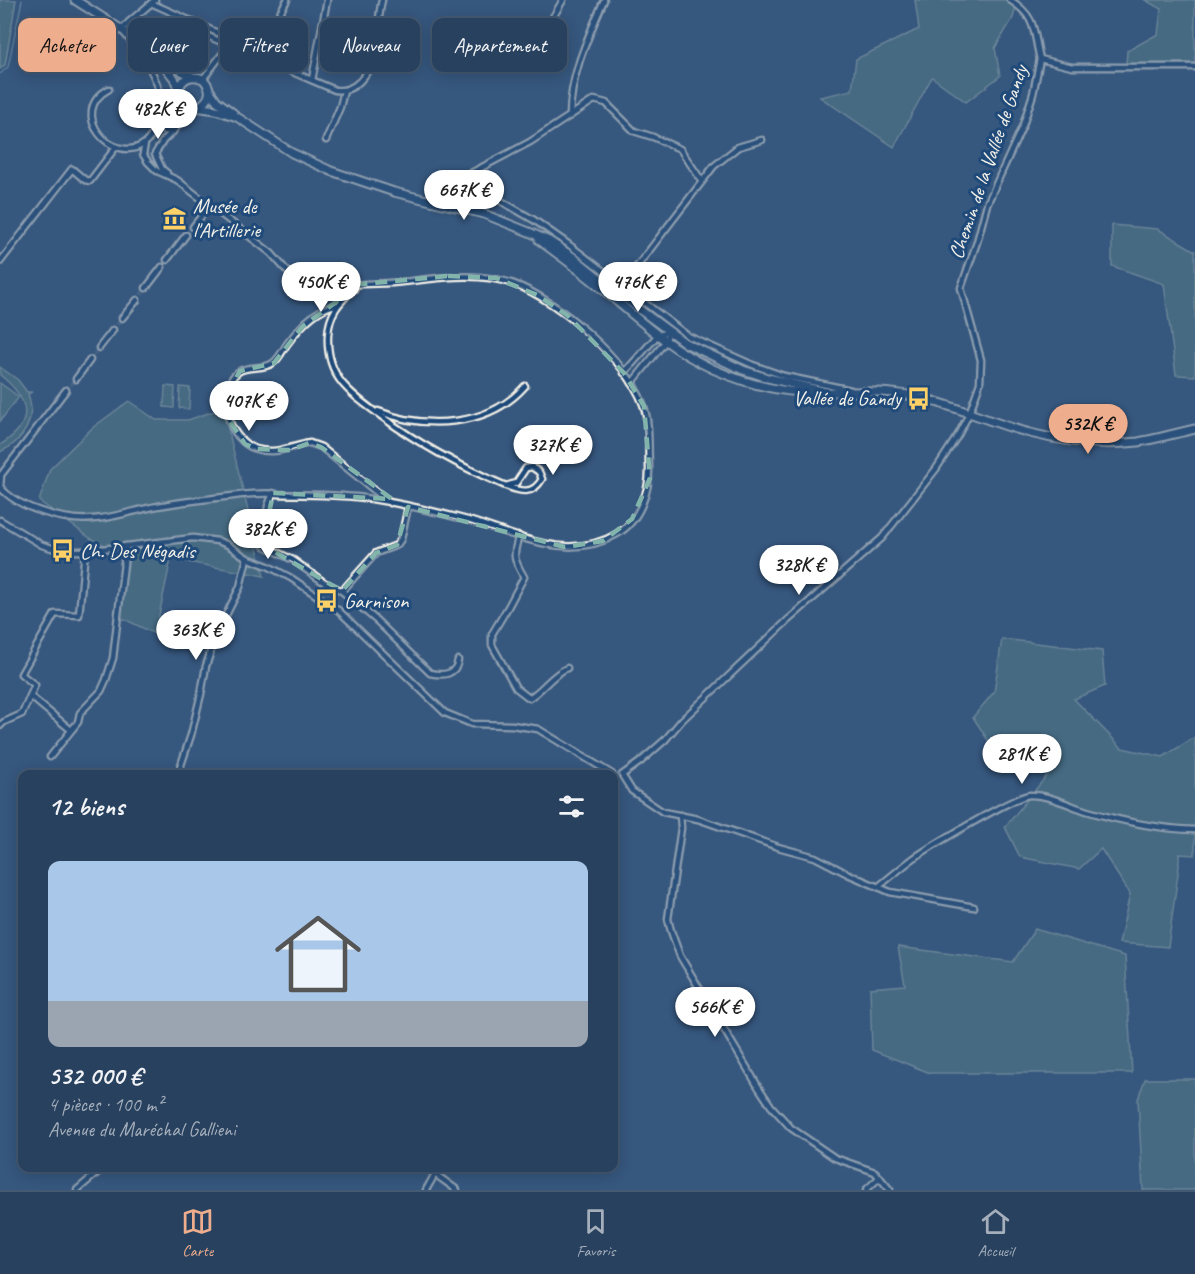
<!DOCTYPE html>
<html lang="fr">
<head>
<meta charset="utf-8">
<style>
  body { margin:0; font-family:Caveat,sans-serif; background:#304864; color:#f1f3f6; height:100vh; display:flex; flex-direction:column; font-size:22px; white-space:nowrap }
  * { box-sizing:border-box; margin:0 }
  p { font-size:20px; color:#a5afbc }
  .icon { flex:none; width:33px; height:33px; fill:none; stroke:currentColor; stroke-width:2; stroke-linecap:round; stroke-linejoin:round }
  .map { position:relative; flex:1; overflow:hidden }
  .panel { position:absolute; left:18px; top:770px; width:600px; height:402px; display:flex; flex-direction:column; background:#28415e; border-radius:12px; box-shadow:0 3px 15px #0003,0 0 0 2px #445a73 }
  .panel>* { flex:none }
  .guide { position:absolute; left:18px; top:18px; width:600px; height:54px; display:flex; gap:12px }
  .price { position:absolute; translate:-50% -51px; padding:0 14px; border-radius:21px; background:#fff; color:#222; font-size:20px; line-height:39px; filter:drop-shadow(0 2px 3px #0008) }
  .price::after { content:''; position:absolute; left:50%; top:36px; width:18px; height:14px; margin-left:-9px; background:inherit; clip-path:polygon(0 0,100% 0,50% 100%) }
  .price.on { background:#eead8d; color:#111 }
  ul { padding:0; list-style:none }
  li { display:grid; align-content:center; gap:12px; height:318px; padding:0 30px }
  li span { display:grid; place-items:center; height:186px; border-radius:12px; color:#555 }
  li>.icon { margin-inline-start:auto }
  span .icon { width:108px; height:108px; fill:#fffc; stroke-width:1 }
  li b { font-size:26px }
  h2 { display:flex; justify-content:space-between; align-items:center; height:72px; padding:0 30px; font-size:26px }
  .tag { padding:0 21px; border-radius:12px; background:#28415e; box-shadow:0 3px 15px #0003,0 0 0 2px #445a73; font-size:21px; line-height:54px }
  .tag.on { background:#eead8d; color:#111 }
  .tab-bar { display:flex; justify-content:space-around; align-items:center; height:84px; border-top:2px solid #445a73; background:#28415e; font-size:16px; color:#a5afbc }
  .tab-bar a { display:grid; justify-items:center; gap:3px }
  .tab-bar .on { color:#eead8d }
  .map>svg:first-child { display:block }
  .green { fill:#598288; stroke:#a6bab8; stroke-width:1.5 }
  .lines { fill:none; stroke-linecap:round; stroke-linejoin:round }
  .stream { stroke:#8cacbd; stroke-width:1.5 }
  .street-tunnel { stroke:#526e8e; stroke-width:4.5; stroke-dasharray:4.5 2; stroke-linecap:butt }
  .street-casing { stroke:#f4f1e8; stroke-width:9 }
  .secondary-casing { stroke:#f4f1e8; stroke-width:11 }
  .street { stroke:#1f4a7a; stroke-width:4.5 }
  .secondary { stroke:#1f4a7a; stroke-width:7 }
  .marked { fill:none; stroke:#82b4ab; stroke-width:4.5; stroke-dasharray:12 8; stroke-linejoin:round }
  .labels { text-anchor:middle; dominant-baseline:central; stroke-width:6; stroke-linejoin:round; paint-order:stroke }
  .street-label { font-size:21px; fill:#f4f1e8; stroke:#1f4a7a }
  .poi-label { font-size:21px; fill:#f4f1e8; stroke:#1f4a7a; text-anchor:start }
</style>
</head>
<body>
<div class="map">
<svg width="1195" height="1190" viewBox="0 0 1195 1190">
  <rect width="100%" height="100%" fill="#36577e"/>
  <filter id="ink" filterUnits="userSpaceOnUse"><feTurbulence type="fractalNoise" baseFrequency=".0167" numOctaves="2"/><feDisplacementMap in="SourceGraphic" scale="12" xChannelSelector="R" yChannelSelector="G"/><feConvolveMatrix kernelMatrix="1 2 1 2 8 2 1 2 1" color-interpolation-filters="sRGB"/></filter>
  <g filter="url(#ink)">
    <!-- green -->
    <g class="green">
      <path d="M0,0H16L5,65L0,69Z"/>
      <path d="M915,0H1018L1013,18L995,48L1000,76L966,102L932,77L894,147L820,97L852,90L856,59L919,29Z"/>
      <path d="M1145,0H1195V63L1126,64L1127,51L1158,34L1161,9Z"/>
      <path d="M1112,225L1158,229L1195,251V376L1176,375L1164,284L1112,266Z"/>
      <path d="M0,367L18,380L27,392H32L28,394C37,419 23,442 0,452V445C36,423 30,399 0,375Z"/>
      <path d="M0,383L19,397L0,421Z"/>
      <path d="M165,386L175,387L174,408L164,407Z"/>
      <path d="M180,387L190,388L189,409L179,408Z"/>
      <path d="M129,401L156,420H188L223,408L264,576L171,559L155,634L116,615L123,554L90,538L39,501L50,469L92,428Z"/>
      <path d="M1002,639L1102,651L1105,686L1074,699L1122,748L1163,757L1195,737V826L1192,834L1195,835V855L1179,854V866L1168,947L1119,943L1130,894L1101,849L1079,869L1020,857L1005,827L1049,773L1021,767L1000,759L973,717L994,692Z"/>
      <path d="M1035,929L1125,956L1132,1073H930L872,1050L870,988L905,985L898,947L1013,962Z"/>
      <path d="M1145,1079H1195V1190H1143L1138,1099Z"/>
    </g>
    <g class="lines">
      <!-- stream -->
      <path class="stream" d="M0,74L8,67L22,0"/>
      <!-- street-tunnel -->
      <g class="street-tunnel">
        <path d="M137,300L146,288"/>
        <path d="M113,330L122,318"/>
        <path d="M90,360L99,348"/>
        <path d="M66,390L76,379"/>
      </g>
      <defs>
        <g id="street">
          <path d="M155,0L129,22L122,30C144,59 163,79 162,117"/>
          <path d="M1010,0C1037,17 1033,31 1040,59L1072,67H1195"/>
          <path d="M151,3L249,47L256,48L261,46L287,0"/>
          <path d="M177,23L335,90C345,91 352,89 360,81C385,55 374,31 382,0"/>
          <path d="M531,55L563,0"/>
          <path d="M203,79L229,45"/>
          <path d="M312,80L327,0"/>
          <path d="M109,89C66,112 113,167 145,143C154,136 156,124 163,116C168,110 175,105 181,100"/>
          <path d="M570,116C570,74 588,38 604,0"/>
          <path d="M159,122L164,131L173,132"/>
          <path d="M326,140L340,107L344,91"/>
          <path d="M145,144L143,154L148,162L157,171L177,180L271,253L295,280L337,287L352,285L354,289C339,302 329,314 328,335C327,353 331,369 342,383C353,396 367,406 381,416C420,445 461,467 506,486C521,492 533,495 542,479L539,472L532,467L526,468L516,483L506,486"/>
          <path d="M167,173L162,169L155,154L163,141L176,128L188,106"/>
          <path d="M448,191L456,181L530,142L594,100L606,103L634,131L653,137L680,149L702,181"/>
          <path d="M427,199L442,191H466L501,201L534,220L568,244L688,336L753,365L784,376L851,390"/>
          <path d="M193,227L209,206"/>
          <path d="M167,260L186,235"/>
          <path d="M0,262L72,169L85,180L90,181L116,147"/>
          <path d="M622,286L714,166L738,147L762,140"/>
          <path d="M146,288L162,267"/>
          <path d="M337,305C317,307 298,329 287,344C283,350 279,359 273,363C264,370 247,365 238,372C213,392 229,441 256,449C276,455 292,446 310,443L321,447L390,503"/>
          <path d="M122,318L137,300"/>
          <path d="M99,348L113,330"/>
          <path d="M624,373L657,336L669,331"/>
          <path d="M76,379L90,360"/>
          <path d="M632,383L665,342L669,331"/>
          <path d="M66,390L1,475L0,487C17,508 66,522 93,519C111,518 130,512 148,508C170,503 193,501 215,498C236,496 256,492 277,494C308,495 341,494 372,499C403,504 441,513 471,521C520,536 569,562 617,534C640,521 650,490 649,466C648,446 650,422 643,404C626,360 558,300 514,284C478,271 439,278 402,282C386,284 368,283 352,285"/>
          <path d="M378,411C426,430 489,427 525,386"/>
          <path d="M273,493L268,506L263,545L293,560L325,583L342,591"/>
          <path d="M408,507L401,539L397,545L376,553L342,591L377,621L430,673C443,676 456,675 458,660"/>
          <path d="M0,520L42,545L62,551H85L193,538L218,541L228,545L247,558L268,566L291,578L338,610L445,713L472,724L512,725L538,729L612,774"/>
          <path d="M519,536C512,556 514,560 524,577L508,607L492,634V645L516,688L529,698C543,690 551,675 567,668"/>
          <path d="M30,696L71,730"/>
          <path d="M0,726L4,722L22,714L35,685L21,674L55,614L79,615L85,551"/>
          <path d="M50,757L78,722L80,713L101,691L106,680L113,658L126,546"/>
          <path d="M178,774L191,735L201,694L206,666L216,635L240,587L247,558"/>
          <path d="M622,775L640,762L665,740L682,720L787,621L882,538L936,469L958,435L969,414L980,383L981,360L961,288L977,242L987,204L1023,125L1033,94L1040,59"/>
          <path d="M622,775L632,791L663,812L698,819L778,847L815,857L848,874L890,892L974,907"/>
          <path d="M680,815L681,828L668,919L671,931L680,956L759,1088L771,1106L791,1128L835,1158L875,1172L890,1190"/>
          <path d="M878,887C890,877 902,867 914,858C930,847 1016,795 1030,795C1050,795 1068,805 1087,811C1121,821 1159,829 1195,830"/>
          <path d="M427,1167L435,1174"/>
          <path d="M77,1190L104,1167"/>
          <path d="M426,1190L435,1174L457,1190"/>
          <path d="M866,1190L880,1177"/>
        </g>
        <g id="secondary">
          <path d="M75,0L122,30L169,64L191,76"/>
          <path d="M162,63L174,78L178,88"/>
          <path d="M210,91L217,101L233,113"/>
          <path d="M198,107C211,100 213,89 203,79C187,72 174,84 181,100L188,106L216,110L237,117L292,153L331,171L394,192L484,214L529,232L549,241L573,257L624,298L685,343L743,370L768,378L826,392"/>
          <path d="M539,240C559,255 580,270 600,287C636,317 669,349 713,369C740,381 771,390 800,392C837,394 876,388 913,396C953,404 990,423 1030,433C1064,442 1102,446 1138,442C1157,439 1176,433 1195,429"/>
        </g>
      </defs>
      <!-- street casing -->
      <use href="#street" class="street-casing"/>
      <!-- secondary casing -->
      <use href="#secondary" class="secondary-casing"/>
      <!-- street -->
      <use href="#street" class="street"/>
      <!-- secondary -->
      <use href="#secondary" class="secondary"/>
    </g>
  </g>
  <!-- marked area -->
  <path d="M0 0H1195V1190H0ZM448,276L496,278L537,295L567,315L624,373L644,406L650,478L632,519L603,541L565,547L408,507L397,545L376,553L342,591L263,545L273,493L392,499L321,447L310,443L290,450L256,449L245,444L229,420L227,394L240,371L274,363L303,326L354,289L352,285Z" fill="#36577e" fill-opacity=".55" fill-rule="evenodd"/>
  <path class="marked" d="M448,276L496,278L537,295L567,315L624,373L644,406L650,478L632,519L603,541L565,547L408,507L397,545L376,553L342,591L263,545L273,493L392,499L321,447L310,443L290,450L256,449L245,444L229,420L227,394L240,371L274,363L303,326L354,289L352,285Z"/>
  <!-- icons -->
  <defs>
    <symbol id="museum-bare" viewBox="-9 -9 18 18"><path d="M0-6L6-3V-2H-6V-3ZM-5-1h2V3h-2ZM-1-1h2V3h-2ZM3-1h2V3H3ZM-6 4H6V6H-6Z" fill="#ffd166" stroke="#1f4a7a" stroke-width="2.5" paint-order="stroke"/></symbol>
    <symbol id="bus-bare" viewBox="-9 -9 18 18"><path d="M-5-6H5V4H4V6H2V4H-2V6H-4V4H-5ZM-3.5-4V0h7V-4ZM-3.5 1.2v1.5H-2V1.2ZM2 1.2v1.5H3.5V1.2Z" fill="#ffd166" stroke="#1f4a7a" stroke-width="2.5" paint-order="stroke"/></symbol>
  </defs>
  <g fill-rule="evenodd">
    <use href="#museum-bare" x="158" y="202" width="33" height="33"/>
    <use href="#bus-bare" x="902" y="382" width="33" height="33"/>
    <use href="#bus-bare" x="46" y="534" width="33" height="33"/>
    <use href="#bus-bare" x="310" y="584" width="33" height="33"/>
  </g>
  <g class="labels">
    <!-- street labels -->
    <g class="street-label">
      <text transform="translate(988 162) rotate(-71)">Chemin de la Vallée de Gandy</text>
    </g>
    <!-- poi labels -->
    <g class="poi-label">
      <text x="193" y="206">Musée de<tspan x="193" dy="24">l'Artillerie</tspan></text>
      <text x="901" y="398" text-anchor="end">Vallée de Gandy</text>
      <text x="80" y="551">Ch. Des Négadis</text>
      <text x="344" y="601">Garnison</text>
    </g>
  </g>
</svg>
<b class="price" style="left:158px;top:140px">482K €</b>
<b class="price" style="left:464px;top:221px">667K €</b>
<b class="price" style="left:321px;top:313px">450K €</b>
<b class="price" style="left:638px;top:313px">476K €</b>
<b class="price" style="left:249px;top:432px">407K €</b>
<b class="price on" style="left:1088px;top:455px">532K €</b>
<b class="price" style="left:553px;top:476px">327K €</b>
<b class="price" style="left:268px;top:560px">382K €</b>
<b class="price" style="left:799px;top:596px">328K €</b>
<b class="price" style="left:196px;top:661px">363K €</b>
<b class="price" style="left:1022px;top:785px">281K €</b>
<b class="price" style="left:715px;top:1038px">566K €</b>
<div class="guide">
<a class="tag on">Acheter</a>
<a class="tag">Louer</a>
<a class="tag">Filtres</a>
<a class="tag">Nouveau</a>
<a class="tag">Appartement</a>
</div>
<section class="panel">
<h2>12 biens<svg class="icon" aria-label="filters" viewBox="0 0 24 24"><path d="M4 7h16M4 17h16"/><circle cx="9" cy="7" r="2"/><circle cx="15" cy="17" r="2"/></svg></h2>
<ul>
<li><span style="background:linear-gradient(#a9c7e8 75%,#9aa5b1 0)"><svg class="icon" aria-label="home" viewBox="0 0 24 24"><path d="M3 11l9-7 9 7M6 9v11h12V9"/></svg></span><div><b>532 000 €</b><p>4 pièces · 100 m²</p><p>Avenue du Maréchal Gallieni</p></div></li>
</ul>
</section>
</div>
<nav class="tab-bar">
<a class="on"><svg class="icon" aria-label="map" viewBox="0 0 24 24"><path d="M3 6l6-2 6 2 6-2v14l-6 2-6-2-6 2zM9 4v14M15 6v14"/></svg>Carte</a>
<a><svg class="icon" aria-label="saved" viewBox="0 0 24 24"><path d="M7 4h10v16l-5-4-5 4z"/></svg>Favoris</a>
<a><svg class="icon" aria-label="home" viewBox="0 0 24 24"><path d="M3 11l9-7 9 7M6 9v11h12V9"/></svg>Accueil</a>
</nav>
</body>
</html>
